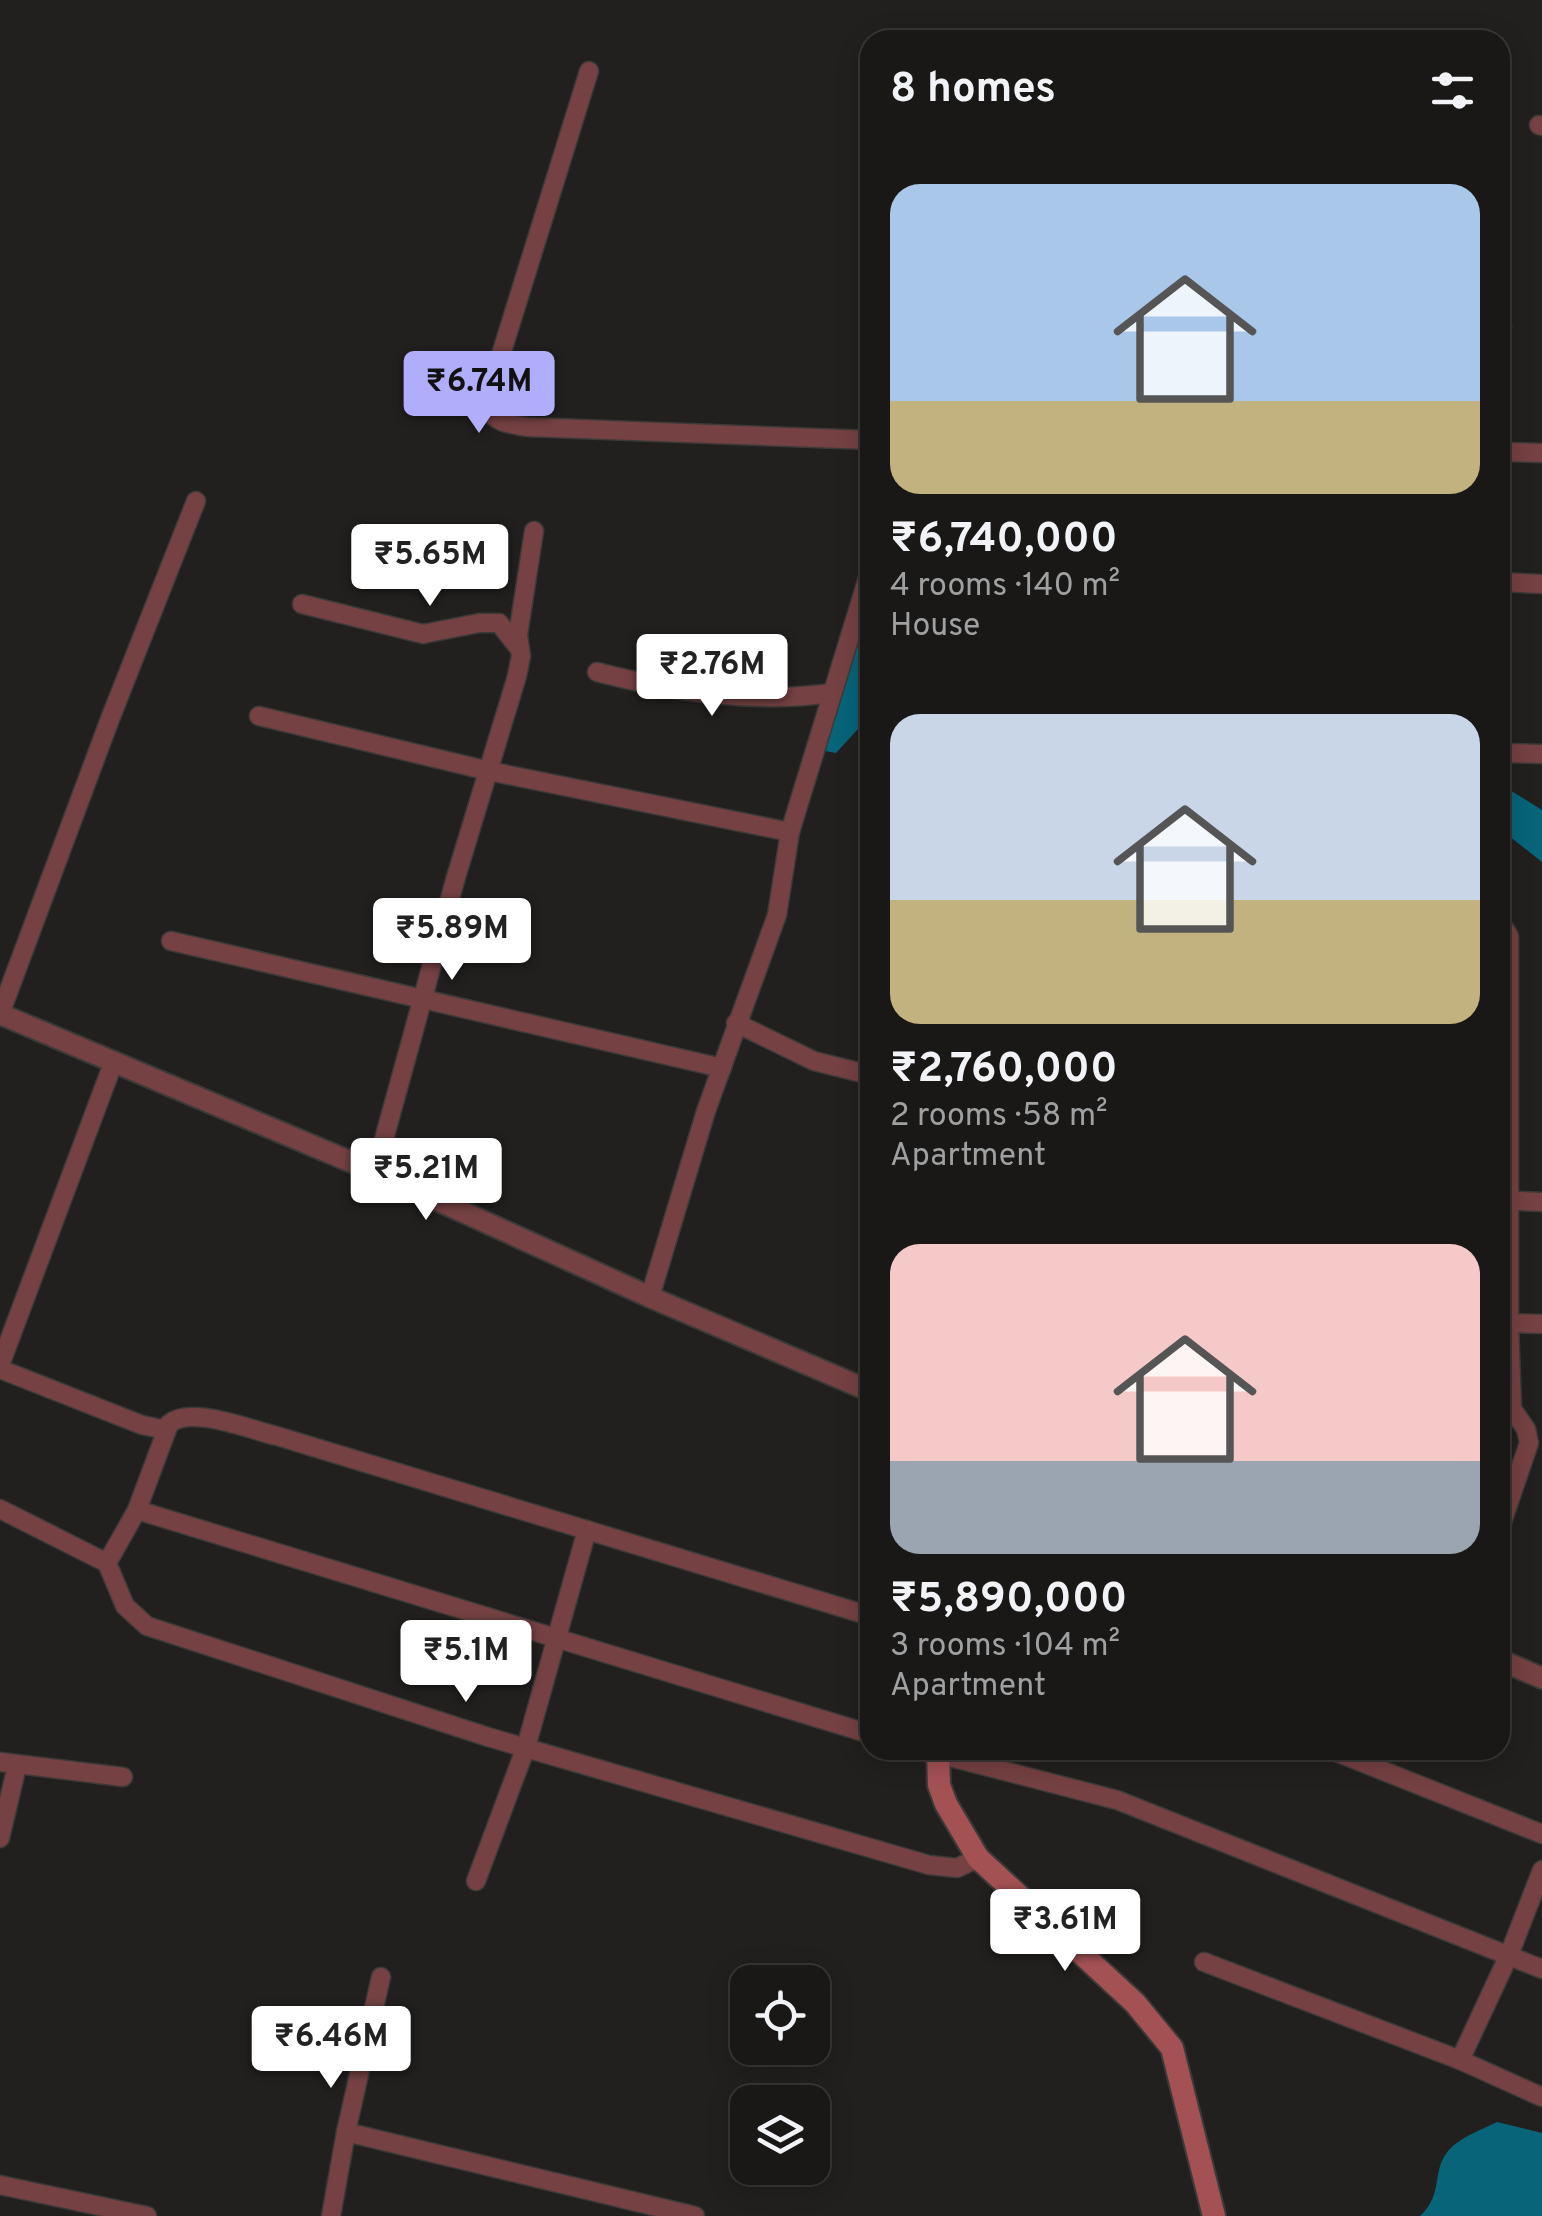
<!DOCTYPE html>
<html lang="en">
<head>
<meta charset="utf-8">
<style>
  body { margin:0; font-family:Overpass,sans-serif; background:#23211f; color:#f1f3f6; height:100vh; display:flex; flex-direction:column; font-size:38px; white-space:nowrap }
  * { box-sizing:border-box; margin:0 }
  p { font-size:32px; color:#9fa0a1 }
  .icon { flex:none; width:55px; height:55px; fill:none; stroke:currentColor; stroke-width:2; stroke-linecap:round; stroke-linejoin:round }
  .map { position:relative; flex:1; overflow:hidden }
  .panel { position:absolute; left:860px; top:30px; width:650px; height:1730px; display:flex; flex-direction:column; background:#1a1816; border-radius:30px; box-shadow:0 5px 25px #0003,0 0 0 2px #383735 }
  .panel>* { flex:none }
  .controls { position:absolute; left:730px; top:1965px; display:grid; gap:20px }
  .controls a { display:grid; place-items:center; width:100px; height:100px; border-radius:20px; background:#1a1816; box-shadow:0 5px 25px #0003,0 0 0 2px #383735; font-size:50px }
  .price { position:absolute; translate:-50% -85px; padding:0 22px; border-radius:10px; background:#fff; color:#222; font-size:32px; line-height:65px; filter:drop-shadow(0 2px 5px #0008) }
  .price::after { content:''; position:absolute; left:50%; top:60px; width:30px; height:22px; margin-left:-15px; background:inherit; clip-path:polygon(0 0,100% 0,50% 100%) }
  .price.current { background:#b0aefa; color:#111 }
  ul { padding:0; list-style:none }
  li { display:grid; align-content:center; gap:20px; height:530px; padding:0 30px }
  li span { display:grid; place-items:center; height:310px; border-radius:30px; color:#555 }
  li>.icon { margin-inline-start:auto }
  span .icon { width:180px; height:180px; fill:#fffc; stroke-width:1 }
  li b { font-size:42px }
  h2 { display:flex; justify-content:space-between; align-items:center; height:120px; padding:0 30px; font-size:42px }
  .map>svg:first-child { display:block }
  .water { fill:#076479 }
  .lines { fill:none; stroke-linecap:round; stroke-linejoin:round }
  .minor-casing { stroke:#3c3a38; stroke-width:21 }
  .tertiary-casing { stroke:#3c3a38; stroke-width:24 }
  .secondary-casing { stroke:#3c3a38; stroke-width:26 }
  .minor { stroke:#754142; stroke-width:18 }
  .tertiary { stroke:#754142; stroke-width:20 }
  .secondary { stroke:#a45154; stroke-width:22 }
</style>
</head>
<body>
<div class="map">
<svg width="1542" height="2216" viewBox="0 0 1542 2216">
  <rect width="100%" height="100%" fill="#22201e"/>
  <!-- water -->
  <g class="water">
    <path d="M870,596V716L836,753L825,751L848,662Z"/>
    <path d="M1500,784L1542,810V862L1500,829Z"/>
    <path d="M1497,2122L1542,2133V2216H1420C1444,2194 1431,2172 1448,2151C1460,2137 1481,2130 1497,2122Z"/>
  </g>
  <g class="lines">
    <defs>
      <g id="minor">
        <path d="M589,71L485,406C495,423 509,424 527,427L870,440"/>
        <path d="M1539,125L1542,126"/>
        <path d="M1500,327H1502"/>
        <path d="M1500,452L1542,453"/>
        <path d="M1500,582L1542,584"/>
        <path d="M302,604L423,634L479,623H499L519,648"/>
        <path d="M597,672C675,692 752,704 832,693"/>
        <path d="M259,716L489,771L790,832"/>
        <path d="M1500,753L1542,754"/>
        <path d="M1500,922L1509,936V1323L1512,1409L1526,1429L1529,1443L1500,1528"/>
        <path d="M171,941L722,1068"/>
        <path d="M0,1014L110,719L196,501"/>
        <path d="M736,1023L814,1061L870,1075"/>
        <path d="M375,1172L456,877L517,676L521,656L518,635L534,531"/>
        <path d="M1500,1200L1542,1202"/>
        <path d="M650,1297L706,1111L777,915L790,832L870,571"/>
        <path d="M1500,1323L1542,1324"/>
        <path d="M0,1365L114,1061"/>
        <path d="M0,1369L142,1425L166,1430"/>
        <path d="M0,1509L107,1563L125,1606L147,1626L488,1737L929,1865L957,1868L978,1858"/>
        <path d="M137,1510L870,1734"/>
        <path d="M107,1563L137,1510L169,1424C190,1405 251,1430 277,1436L870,1616"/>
        <path d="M923,1750L1117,1800L1542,1969"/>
        <path d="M1331,1750L1542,1834"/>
        <path d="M0,1762L123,1777"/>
        <path d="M0,1838L17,1766"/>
        <path d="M476,1881L526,1747L587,1530"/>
        <path d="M1204,1962L1460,2060L1542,2097"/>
        <path d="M1460,2060L1509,1955L1542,1870"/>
        <path d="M346,2132L695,2216"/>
        <path d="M0,2185L147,2216"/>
        <path d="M331,2216L346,2132L381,1977"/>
      </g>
      <g id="tertiary">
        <path d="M0,1014L375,1172L650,1297L870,1391"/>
        <path d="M1500,1660L1542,1678"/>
      </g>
      <path id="secondary" d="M938,1750L939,1785L946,1804L978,1858L1135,2003L1172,2048L1214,2216"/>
    </defs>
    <!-- minor casing -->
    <use href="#minor" class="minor-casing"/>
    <!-- tertiary casing -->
    <use href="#tertiary" class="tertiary-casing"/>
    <!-- secondary casing -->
    <use href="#secondary" class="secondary-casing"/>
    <!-- minor -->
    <use href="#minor" class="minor"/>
    <!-- tertiary -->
    <use href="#tertiary" class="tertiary"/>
    <!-- secondary -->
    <use href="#secondary" class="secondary"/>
  </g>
</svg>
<div class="controls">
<a><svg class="icon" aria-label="locate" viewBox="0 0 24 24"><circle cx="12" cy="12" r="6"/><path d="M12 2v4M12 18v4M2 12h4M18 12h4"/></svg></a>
<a><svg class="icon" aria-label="layers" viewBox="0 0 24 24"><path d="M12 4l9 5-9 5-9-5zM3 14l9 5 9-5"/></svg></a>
</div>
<b class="price current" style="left:479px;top:436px">₹6.74M</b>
<b class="price" style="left:430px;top:609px">₹5.65M</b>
<b class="price" style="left:712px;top:719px">₹2.76M</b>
<b class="price" style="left:452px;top:983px">₹5.89M</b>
<b class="price" style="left:426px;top:1223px">₹5.21M</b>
<b class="price" style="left:466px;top:1705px">₹5.1M</b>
<b class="price" style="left:1065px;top:1974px">₹3.61M</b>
<b class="price" style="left:331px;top:2091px">₹6.46M</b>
<section class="panel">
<h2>8 homes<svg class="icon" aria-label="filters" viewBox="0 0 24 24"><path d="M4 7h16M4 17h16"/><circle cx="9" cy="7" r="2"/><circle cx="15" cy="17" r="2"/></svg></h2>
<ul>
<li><span style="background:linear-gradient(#a9c7e8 70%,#c2b280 0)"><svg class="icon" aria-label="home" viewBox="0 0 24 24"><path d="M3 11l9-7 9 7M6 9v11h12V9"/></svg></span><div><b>₹6,740,000</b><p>4 rooms · 140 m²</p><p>House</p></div></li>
<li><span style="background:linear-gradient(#c9d6e8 60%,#c2b280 0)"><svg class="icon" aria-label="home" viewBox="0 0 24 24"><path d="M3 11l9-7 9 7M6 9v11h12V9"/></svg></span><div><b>₹2,760,000</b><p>2 rooms · 58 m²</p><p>Apartment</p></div></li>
<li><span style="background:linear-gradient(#f6c9c9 70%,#9aa5b1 0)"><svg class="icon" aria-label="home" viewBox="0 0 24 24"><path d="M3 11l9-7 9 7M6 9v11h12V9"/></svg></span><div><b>₹5,890,000</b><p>3 rooms · 104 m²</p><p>Apartment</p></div></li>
</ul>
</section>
</div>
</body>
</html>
